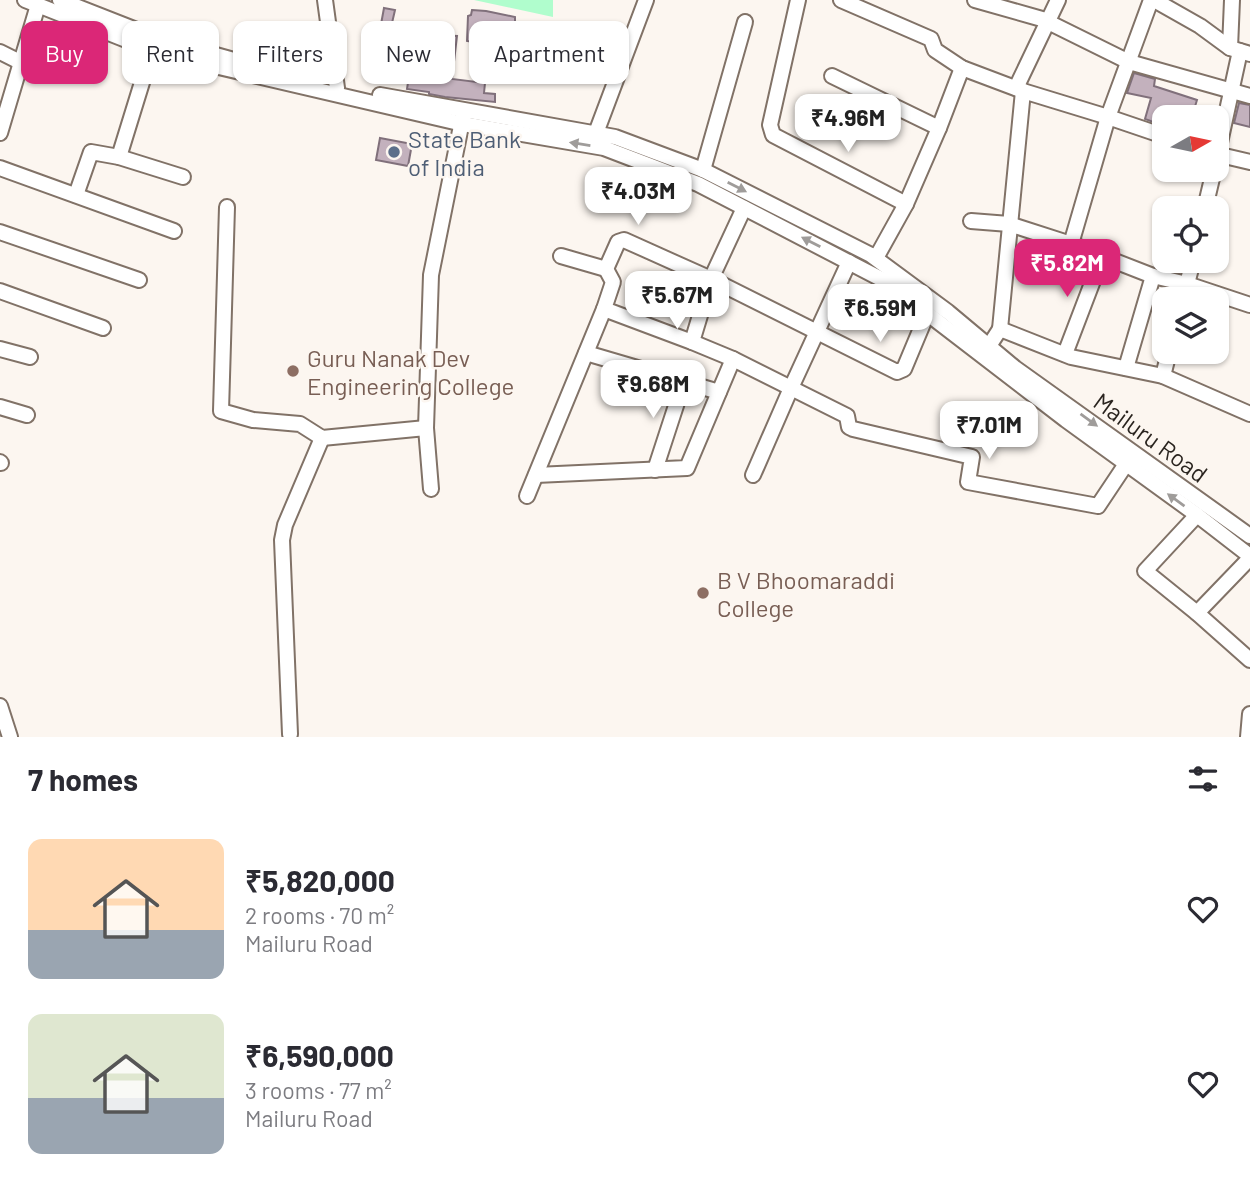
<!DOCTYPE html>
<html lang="en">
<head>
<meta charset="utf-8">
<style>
  body { margin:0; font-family:Barlow,sans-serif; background:#f7f7f7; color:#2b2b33; height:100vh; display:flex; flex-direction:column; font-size:26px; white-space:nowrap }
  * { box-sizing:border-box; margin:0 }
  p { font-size:23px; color:#7c7c81 }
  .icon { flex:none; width:38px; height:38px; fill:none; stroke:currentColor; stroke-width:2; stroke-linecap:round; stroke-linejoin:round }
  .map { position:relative; height:737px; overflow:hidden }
  .side { display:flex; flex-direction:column; background:#fff; flex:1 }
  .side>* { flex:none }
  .hud { position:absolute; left:21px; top:21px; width:700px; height:63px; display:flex; gap:14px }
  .needle { width:46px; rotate:81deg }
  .tools { position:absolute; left:1152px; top:105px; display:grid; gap:14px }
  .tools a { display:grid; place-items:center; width:77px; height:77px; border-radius:14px; background:#fff; box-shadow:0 2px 5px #0004; font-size:35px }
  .price { position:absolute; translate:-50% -60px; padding:0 16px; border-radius:14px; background:#fff; color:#222; font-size:23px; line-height:46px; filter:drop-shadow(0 2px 4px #0008) }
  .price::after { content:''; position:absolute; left:50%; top:42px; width:21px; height:16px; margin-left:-10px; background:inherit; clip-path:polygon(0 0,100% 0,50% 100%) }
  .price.active { background:#db2777; color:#fff }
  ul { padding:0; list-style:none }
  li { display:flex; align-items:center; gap:21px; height:175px; padding:0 28px }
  li span { display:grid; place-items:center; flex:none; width:196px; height:140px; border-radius:14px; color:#555 }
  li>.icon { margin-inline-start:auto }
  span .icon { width:84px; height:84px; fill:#fffc; stroke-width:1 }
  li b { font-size:30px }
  h2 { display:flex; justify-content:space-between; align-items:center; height:84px; padding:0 28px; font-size:30px }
  .tag { padding:0 24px; border-radius:14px; background:#fff; box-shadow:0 2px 5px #0004; font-size:24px; line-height:63px }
  .tag.active { background:#db2777; color:#fff }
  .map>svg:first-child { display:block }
  .green { fill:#b0fdcd }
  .building { fill:#c3b1bd; stroke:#80707b; stroke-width:2 }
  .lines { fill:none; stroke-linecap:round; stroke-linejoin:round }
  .minor-casing { stroke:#817267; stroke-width:18 }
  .minor { stroke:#fff; stroke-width:14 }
  .oneway { fill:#9f9c9a }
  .service-dot { fill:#5c6f8a; stroke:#fcf6f0; stroke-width:2.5 }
  .education-dot { fill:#8d6e63; stroke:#fcf6f0; stroke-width:2.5 }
  .labels { text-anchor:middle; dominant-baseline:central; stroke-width:5; stroke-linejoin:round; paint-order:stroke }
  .service-label { font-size:24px; fill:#4e5e75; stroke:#fcf6f0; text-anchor:start }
  .education-label { font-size:24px; fill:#785e54; stroke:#fcf6f0; text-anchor:start }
  .street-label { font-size:24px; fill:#2a241f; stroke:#fcf6f0 }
</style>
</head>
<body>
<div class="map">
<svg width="1250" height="737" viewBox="0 0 1250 737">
  <rect width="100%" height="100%" fill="#fcf6f0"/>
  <!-- green -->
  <path class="green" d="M474,0H553V17Z"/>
  <!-- building -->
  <g class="building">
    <path d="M384,8L395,10L392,23L416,29V25L434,28L432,41L409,38L408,41L391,37L386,64L377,61L380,35H379Z"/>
    <path d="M472,10L486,11L515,17V33L490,31L488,57H477L479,46L473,47V42L467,41L468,16L471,15Z"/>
    <path d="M437,35L457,36L452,79L485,83L484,93L495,94V102L445,97L429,94V92L407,89L409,76L431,79L433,53Z"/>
    <path d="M489,55L509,57L506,75H487Z"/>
    <path d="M1134,73L1155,79L1154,86L1197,100L1193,113L1186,111L1183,117H1164V126L1145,119L1151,98L1127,93Z"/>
    <path d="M1239,103L1250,105V127L1234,123Z"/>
    <path d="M380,138L412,144L408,166L376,160Z"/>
  </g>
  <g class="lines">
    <defs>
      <g id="minor">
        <path d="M25,0L159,53L463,124L604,148L698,184L885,281L1066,420L1197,515L1250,556"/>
        <path d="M60,0L144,33L180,45L248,64"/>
        <path d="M325,0L337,88"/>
        <path d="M798,0L770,125L773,135L906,204"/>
        <path d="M841,0L931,39L935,50L962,68L1023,91L1108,117L1164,136"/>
        <path d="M975,0L1042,19L1129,62L1250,96"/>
        <path d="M1154,0L1200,26L1230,48L1250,54"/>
        <path d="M1230,48L1232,0"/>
        <path d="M0,52L20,62"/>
        <path d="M832,76L939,128"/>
        <path d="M1016,88L1058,0"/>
        <path d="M380,95L615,137L703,170L871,255L948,312L1015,368L1250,536"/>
        <path d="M0,133L38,5"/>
        <path d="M596,133L646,0"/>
        <path d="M1216,154L1250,162"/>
        <path d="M119,157L152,50"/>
        <path d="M1216,161L1240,51"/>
        <path d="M0,168L174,231"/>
        <path d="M703,170L745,22"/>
        <path d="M76,195L91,152L119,157L183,177"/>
        <path d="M227,207L221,411L253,420L300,424L322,438L426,428"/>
        <path d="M744,208L711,279L692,342L733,359L847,416L849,427L853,429L972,457L968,482L1098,506L1126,464"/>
        <path d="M1205,208L1214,170"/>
        <path d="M971,221L1009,224L1071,244L1153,276L1187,284L1250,305"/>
        <path d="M0,232L139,280"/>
        <path d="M1071,244L1108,117L1151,0"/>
        <path d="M561,256L606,269L618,242L624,240L711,279L897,372L904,369L927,314"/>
        <path d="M876,258L906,204L939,128L962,68"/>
        <path d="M606,269L613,282L604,309L692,342"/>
        <path d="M0,291L103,328"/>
        <path d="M1183,299L1193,261"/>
        <path d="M1000,329L1023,91"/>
        <path d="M989,346L1000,329L1071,357L1163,376L1250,414"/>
        <path d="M0,349L30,357"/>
        <path d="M586,353L719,392"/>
        <path d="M1065,354L1102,257"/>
        <path d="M1126,368L1153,276"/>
        <path d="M1163,376L1169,352"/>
        <path d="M0,407L27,415"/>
        <path d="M0,462L1,463"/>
        <path d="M655,470L684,381"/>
        <path d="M536,475L687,468L733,359"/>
        <path d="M753,475L791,388L849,262"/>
        <path d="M431,489L426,428L431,275L463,116"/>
        <path d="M527,496L604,309"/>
        <path d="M1197,515L1145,571L1197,613L1250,660"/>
        <path d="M1197,613L1250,558"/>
        <path d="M0,706L10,737"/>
        <path d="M290,734L282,540L285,525L322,438"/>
        <path d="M1248,737L1250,714"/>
      </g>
    </defs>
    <!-- minor casing -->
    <use href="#minor" class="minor-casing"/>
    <!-- minor -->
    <use href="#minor" class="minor"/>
  </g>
  <!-- one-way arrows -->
  <defs><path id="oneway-solid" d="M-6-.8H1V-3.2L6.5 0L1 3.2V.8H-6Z" transform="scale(1.75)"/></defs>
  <g class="oneway">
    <use href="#oneway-solid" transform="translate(580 144) rotate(-171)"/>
    <use href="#oneway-solid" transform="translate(737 187) rotate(27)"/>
    <use href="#oneway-solid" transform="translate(811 242) rotate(-153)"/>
    <use href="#oneway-solid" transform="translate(1089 420) rotate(36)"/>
    <use href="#oneway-solid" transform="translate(1176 500) rotate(-144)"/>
  </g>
  <!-- markers -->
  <circle class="service-dot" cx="394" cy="152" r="7"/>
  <g class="education-dot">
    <circle cx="293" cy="371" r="7"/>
    <circle cx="703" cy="593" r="7"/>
  </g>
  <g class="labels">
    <!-- service labels -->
    <g class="service-label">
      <text x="408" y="138">State Bank<tspan x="408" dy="28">of India</tspan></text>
    </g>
    <!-- education labels -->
    <g class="education-label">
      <text x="307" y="357">Guru Nanak Dev<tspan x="307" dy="28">Engineering College</tspan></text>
      <text x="717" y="579">B V Bhoomaraddi<tspan x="717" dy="28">College</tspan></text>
    </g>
    <!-- street labels -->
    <g class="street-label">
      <text transform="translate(1151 437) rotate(36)">Mailuru Road</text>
    </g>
  </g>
</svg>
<div class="tools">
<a><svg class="needle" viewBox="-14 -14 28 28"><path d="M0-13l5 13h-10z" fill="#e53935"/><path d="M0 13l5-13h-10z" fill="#7c7c81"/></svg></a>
<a><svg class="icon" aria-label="locate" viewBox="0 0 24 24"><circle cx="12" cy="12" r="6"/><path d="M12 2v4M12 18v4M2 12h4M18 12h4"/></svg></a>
<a><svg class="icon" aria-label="layers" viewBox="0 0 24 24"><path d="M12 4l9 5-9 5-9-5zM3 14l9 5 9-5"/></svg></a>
</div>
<b class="price" style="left:848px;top:154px">₹4.96M</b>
<b class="price" style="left:638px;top:227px">₹4.03M</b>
<b class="price active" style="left:1067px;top:299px">₹5.82M</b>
<b class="price" style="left:677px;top:331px">₹5.67M</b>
<b class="price" style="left:880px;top:344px">₹6.59M</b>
<b class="price" style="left:653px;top:420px">₹9.68M</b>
<b class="price" style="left:989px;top:461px">₹7.01M</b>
<div class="hud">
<a class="tag active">Buy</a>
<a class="tag">Rent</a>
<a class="tag">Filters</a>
<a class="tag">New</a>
<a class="tag">Apartment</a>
</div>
</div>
<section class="side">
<h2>7 homes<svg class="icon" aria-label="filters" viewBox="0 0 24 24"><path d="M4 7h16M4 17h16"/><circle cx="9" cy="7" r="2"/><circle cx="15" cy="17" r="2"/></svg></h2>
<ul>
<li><span style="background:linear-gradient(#ffd9b3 65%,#9aa5b1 0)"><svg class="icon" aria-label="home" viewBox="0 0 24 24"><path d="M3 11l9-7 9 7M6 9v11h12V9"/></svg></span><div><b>₹5,820,000</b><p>2 rooms · 70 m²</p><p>Mailuru Road</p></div><svg class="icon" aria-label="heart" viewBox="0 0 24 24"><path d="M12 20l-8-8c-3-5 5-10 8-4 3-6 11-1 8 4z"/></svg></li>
<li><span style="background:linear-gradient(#dfe7d0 60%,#9aa5b1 0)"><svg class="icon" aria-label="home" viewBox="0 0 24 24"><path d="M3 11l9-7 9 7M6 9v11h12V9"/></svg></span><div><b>₹6,590,000</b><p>3 rooms · 77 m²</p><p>Mailuru Road</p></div><svg class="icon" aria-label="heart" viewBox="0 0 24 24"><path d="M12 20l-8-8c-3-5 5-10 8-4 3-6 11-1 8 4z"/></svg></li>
</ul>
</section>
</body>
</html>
